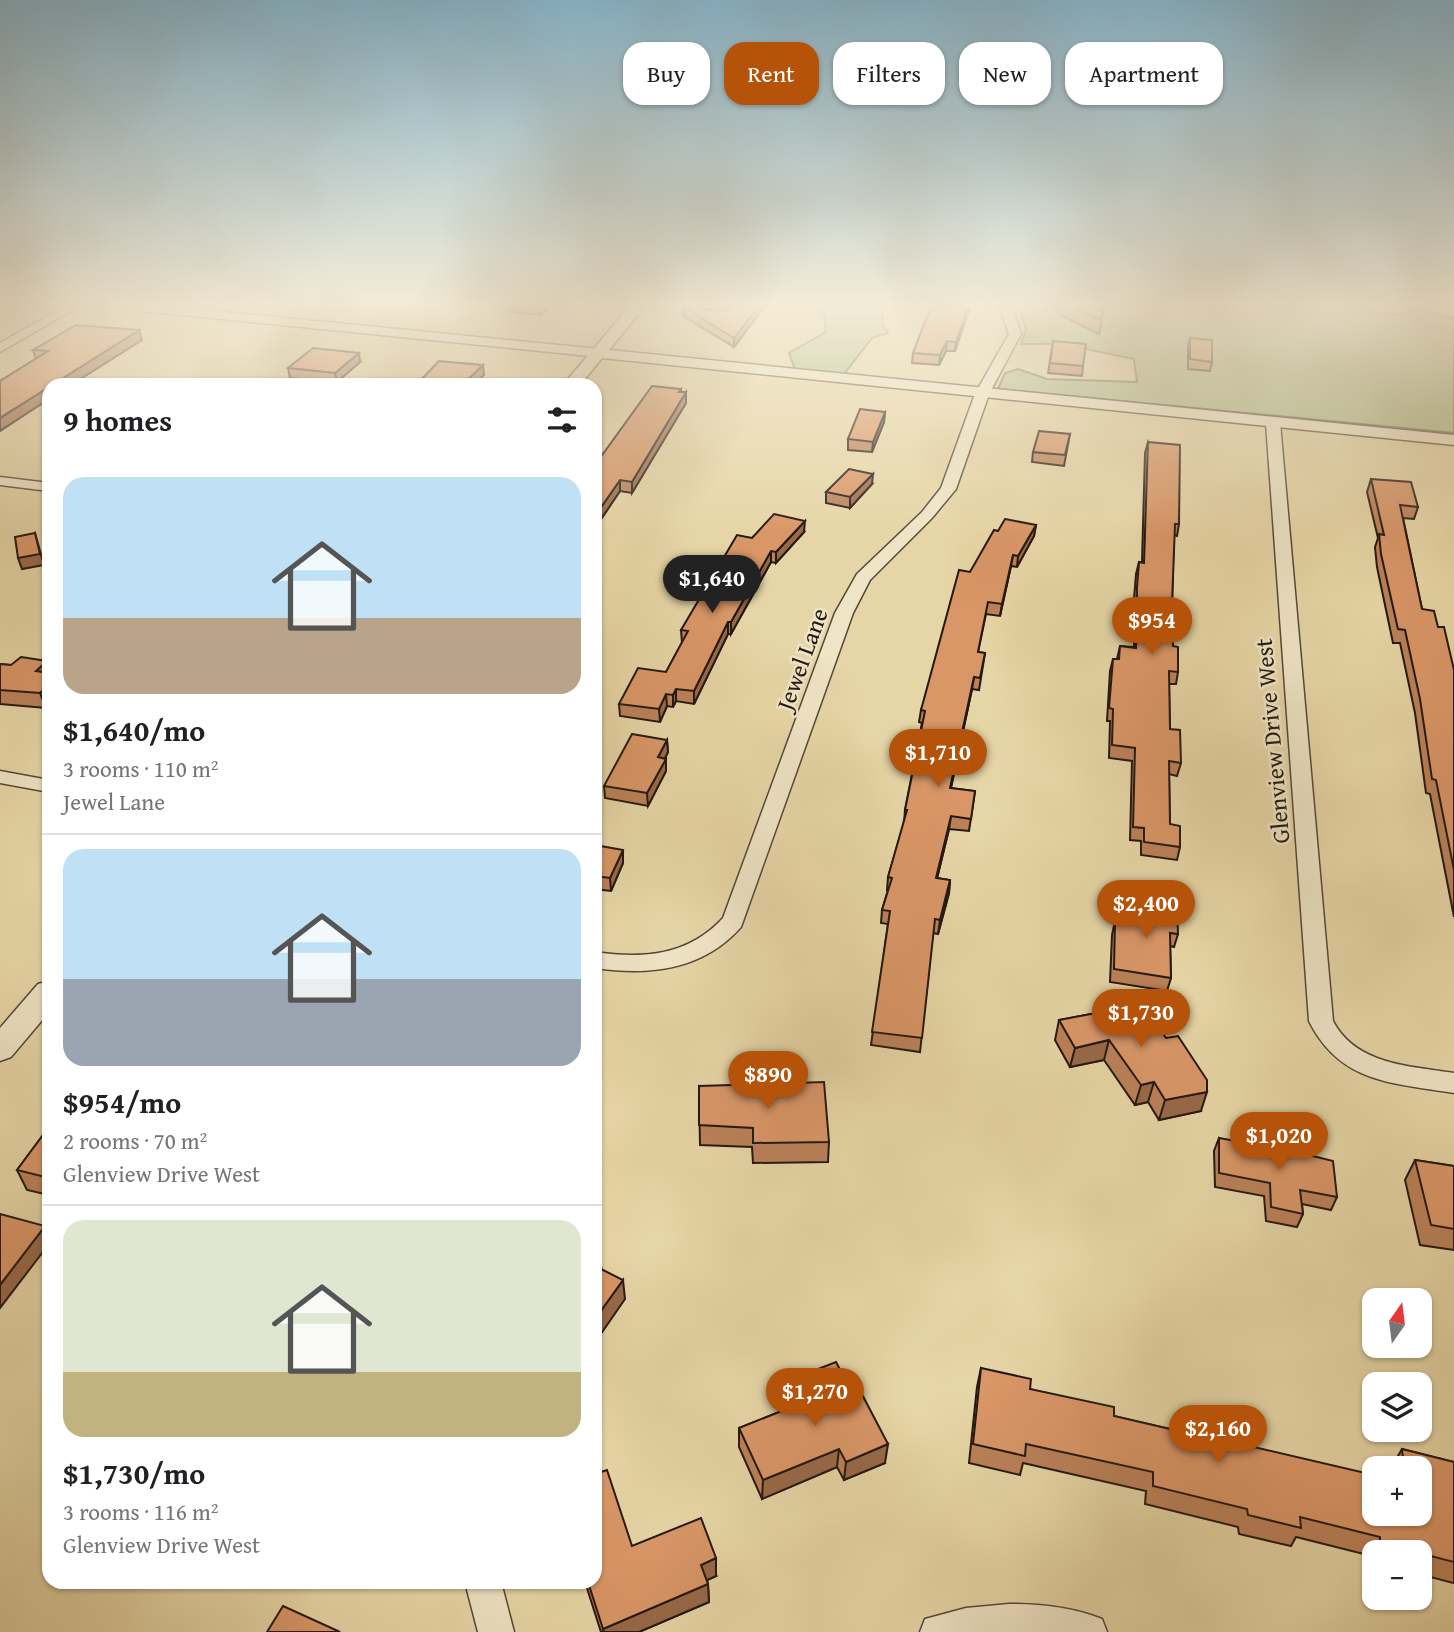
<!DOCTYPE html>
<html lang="en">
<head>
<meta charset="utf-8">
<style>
  body { margin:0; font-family:"Gentium Book Plus",serif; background:#f6f6f6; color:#202124; height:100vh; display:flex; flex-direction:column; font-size:26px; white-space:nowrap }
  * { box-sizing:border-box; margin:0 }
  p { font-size:23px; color:#757577 }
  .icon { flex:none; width:38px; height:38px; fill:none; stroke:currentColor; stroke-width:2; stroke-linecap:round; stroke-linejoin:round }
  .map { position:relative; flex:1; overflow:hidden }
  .side { position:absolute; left:42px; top:378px; width:560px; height:1211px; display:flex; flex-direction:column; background:#fff; border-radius:21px; box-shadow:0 2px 5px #0004 }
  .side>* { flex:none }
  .top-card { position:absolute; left:623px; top:42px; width:665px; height:63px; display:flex; gap:14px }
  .needle { width:46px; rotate:14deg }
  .fabs { position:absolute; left:1362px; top:1288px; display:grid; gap:14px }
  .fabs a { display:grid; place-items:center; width:70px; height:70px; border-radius:14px; background:#fff; box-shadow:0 2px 5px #0004; font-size:35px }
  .price { position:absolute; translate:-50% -60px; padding:0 16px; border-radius:24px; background:#b45309; color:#fff; font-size:23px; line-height:46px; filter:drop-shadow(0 2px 4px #0008) }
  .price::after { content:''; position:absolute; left:50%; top:42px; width:21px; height:16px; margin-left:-10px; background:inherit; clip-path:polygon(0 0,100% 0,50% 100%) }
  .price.on { background:#222; color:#fff }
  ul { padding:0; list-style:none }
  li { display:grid; align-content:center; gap:14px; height:371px; padding:0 21px }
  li+li { border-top:2px solid #e0e0e0 }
  li span { display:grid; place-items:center; height:217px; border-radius:21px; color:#555 }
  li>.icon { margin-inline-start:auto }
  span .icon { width:126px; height:126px; fill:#fffc; stroke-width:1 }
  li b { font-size:30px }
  h2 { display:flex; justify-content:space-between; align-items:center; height:84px; padding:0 21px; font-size:30px }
  .pill { padding:0 24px; border-radius:21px; background:#fff; box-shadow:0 2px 5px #0004; font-size:24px; line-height:63px }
  .pill.on { background:#b45309; color:#fff }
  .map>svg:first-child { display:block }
  .green { fill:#aebe8c; stroke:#696b4f; stroke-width:2 }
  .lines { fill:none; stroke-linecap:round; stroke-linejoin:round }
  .minor-casing { stroke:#544737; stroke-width:3 }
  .tertiary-casing { stroke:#544737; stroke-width:3 }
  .minor { fill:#efe4c5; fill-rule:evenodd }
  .tertiary { fill:#efe4c5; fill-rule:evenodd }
  .wall { fill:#bb8159; stroke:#241812; stroke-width:2 }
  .shaded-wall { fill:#986948; stroke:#241812; stroke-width:2 }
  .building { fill:#d99667; stroke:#241812; stroke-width:2 }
  .labels { text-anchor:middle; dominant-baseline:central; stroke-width:5; stroke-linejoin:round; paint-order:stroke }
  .street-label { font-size:24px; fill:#241812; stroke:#efe4c5 }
</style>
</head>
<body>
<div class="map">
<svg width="1454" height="1632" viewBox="0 0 1454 1632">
  <rect width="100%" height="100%" fill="#e6d5a6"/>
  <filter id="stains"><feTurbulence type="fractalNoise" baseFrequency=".00286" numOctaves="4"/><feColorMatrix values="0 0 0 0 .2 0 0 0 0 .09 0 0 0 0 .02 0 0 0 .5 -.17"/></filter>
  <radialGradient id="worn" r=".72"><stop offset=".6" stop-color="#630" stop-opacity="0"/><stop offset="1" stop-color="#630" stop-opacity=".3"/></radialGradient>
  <!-- green -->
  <g class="green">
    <path d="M813,307H883L882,323L888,333L872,338L844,374L795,369L789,353L826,332L824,316Z"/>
    <path d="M1019,307H1354L1395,315L1417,309L1454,318V433L998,389L1005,373L1018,369L1047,379L1137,382L1134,359L1062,344H1021L1026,329Z"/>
  </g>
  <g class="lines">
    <defs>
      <g id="minor">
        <path d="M64,307H78L0,352V343Z"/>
        <path d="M136,307H175L599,349L605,353L599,357L142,311Z"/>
        <path d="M1000,307H1012L1021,334L989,394L956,489L932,518L870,580L853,613L741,927C703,970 650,976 595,968V952C643,959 688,956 723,918L835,613L857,574L922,512L941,488L975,394L1009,334Z"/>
        <path d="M1273,419L1280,423L1333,1021C1356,1065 1410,1066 1454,1073V1093C1392,1083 1340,1083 1309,1021L1266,423Z"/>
        <path d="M0,477L49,483V491L0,485Z"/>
        <path d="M0,771L49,780V792L0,783Z"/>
        <path d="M465,1582H501L514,1632H478Z"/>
        <path d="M1009,1604C1040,1604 1072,1607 1102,1619L1107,1632H920L925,1619L966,1608Z"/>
      </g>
      <g id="tertiary">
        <path d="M629,307H644L609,350L1454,435V445L602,358L580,385H563Z"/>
        <path d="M49,981V1012L11,1057L0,1061V1028L38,984Z"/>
      </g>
    </defs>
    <!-- minor casing -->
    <use href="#minor" class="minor-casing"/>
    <!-- tertiary casing -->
    <use href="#tertiary" class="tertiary-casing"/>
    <!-- minor -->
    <use href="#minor" class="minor"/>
    <!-- tertiary -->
    <use href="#tertiary" class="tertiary"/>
  </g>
  <!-- wall -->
  <g class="wall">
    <path d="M510,307H549L541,315L510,312Z"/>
    <path d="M683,307L725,311L764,307L734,347L683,316Z"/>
    <path d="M931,307H970L955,351H946L939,365L912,363L913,353Z"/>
    <path d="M1052,307H1104L1099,334L1058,314V311Z"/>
    <path d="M1190,338L1212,362L1210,371L1188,369V347Z"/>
    <path d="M142,340L36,359L33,350Z"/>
    <path d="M1053,341L1083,366L1082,376L1048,373Z"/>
    <path d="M360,362L337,382L290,378L288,368Z"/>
    <path d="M681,389V392L686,403L632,493L620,491L595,528V465Z"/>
    <path d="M885,412L884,422L872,452L848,450V439Z"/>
    <path d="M1070,434L1064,466L1032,462L1033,452Z"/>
    <path d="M1148,442L1179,524L1177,536L1174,535L1172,604L1173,646L1178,672L1176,684H1169L1170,729L1181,763L1177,776L1169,774L1170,824L1180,847L1177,860L1141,855V841L1130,840L1132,761L1109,758L1110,721H1107L1110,671L1113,659H1117L1120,646L1134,647V599L1136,574L1139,562H1142L1145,453Z"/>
    <path d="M1371,479L1418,507L1414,519L1403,518L1422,609L1438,627L1454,670V917L1430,794L1426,793L1415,713L1400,643H1393L1377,567L1375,547L1378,538L1367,492Z"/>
    <path d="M872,484L850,508L826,503V492Z"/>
    <path d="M1036,525L1034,536L1017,567L1011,566L1000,616L986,614L978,652L985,653L979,690L972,689L951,788L975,791L969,831L949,829L937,878L950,880L949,893L938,934L933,933L920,1052L871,1045L888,924L881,923L882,910L888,890H887L888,877L904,823L905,810L922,723L919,722L921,710L970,572L998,531Z"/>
    <path d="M804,532L776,563L771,562L731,634H728L694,704L676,701L673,707L667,706L660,722L620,716L619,704L666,672L682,643L681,630L752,538Z"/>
    <path d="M47,661L49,665V705L46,708L0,704V664L11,665Z"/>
    <path d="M667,740L668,752L665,758L666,771L648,806L605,798L604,786Z"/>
    <path d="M595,834L599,835V846L623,863L611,891L595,889Z"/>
    <path d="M1136,900L1178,934L1174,947L1170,946L1171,978L1167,991L1110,982L1112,935L1115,921L1117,922L1119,914L1132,916Z"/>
    <path d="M1144,1004L1201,1111L1159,1120L1148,1102L1135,1105L1104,1060L1070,1067L1055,1040L1059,1020Z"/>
    <path d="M699,1086L829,1142L828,1162L753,1163L752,1147L700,1145Z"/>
    <path d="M49,1127V1195L27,1190L17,1170Z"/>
    <path d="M1219,1138L1337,1197L1331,1210L1302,1204L1303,1214L1297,1227L1266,1221L1264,1196L1215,1187L1214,1151Z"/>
    <path d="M1415,1160L1454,1166V1250L1420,1245L1405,1180Z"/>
    <path d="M981,1368L1030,1389L1114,1416L1196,1435L1204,1416L1245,1445L1374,1514L1419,1468H1391L1402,1449L1454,1462V1582L1453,1583L1419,1574V1552H1374V1562L1369,1561L1368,1555L1296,1537L1291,1546L1239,1534L1238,1527L1145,1504L1146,1491L1023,1463L1020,1475L969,1463L977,1387Z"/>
    <path d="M813,1371L885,1463L844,1480L837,1467L762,1499L739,1447V1428L815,1398L811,1390Z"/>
    <path d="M632,1546L716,1576L707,1580L708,1584L709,1602L639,1632H601L585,1582H595Z"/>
  </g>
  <!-- shaded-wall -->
  <g class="shaded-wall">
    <path d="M540,307H549L541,315Z"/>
    <path d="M758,307H764L734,347V338Z"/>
    <path d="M968,307H970L955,351L956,342Z"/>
    <path d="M139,330L142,340L71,385H52Z"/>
    <path d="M947,341L946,351L939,365L940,355Z"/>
    <path d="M359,353L360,362L337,382L335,373Z"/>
    <path d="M483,365L484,375L474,385H462Z"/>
    <path d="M49,387V399L0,431V418Z"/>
    <path d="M686,392V403L632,493V482Z"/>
    <path d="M885,412L884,422L872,452L873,442Z"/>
    <path d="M873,474L872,484L850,508V497Z"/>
    <path d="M620,480V491L595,528V516Z"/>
    <path d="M805,521L804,532L776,563V552Z"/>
    <path d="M1036,525L1034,536L1017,567L1018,556Z"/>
    <path d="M35,533L44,565L22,569L18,558Z"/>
    <path d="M771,551V562L731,634V622Z"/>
    <path d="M1013,555L1011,566L1000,616L1002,604Z"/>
    <path d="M728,622V634L694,704V691Z"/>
    <path d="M47,661L49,665V679L36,671Z"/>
    <path d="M974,677L972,689L948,801L950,788Z"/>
    <path d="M49,685V705L46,708L40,693Z"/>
    <path d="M676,689V701L673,707V695Z"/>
    <path d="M666,694L667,706L660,722L659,709Z"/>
    <path d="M667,740L668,752L659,770L658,757Z"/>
    <path d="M666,759V771L648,806L647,793Z"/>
    <path d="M951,816L949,829L934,891L936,878Z"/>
    <path d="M599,835L600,848L595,858V843Z"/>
    <path d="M623,850V863L611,891L610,878Z"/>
    <path d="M950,880L949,893L938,934L940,920Z"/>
    <path d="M1109,1040L1104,1060L1070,1067L1075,1048Z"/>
    <path d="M1154,1082L1148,1102L1135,1105L1141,1085Z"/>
    <path d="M1207,1092L1201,1111L1159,1120L1165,1100Z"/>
    <path d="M45,1226L49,1234V1244L0,1308V1285Z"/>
    <path d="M600,1256L602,1275L595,1279V1263Z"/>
    <path d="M623,1280L625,1299L596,1341L595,1319Z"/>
    <path d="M888,1444L885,1463L844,1480L846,1462Z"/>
    <path d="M839,1449L837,1467L762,1499L763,1480Z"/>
    <path d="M716,1558V1576L701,1583V1565Z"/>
    <path d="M708,1584L709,1602L639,1632H604L603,1629Z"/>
  </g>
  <!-- building -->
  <g class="building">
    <path d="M683,307L725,311L728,307H758L734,338Z"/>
    <path d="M931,307H968L956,342L947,341L940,355L913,353Z"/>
    <path d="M1073,307H1104L1101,320Z"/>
    <path d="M76,325L139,330L52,385H49V387L0,418V381L48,351L33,350Z"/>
    <path d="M1190,338L1212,340V362L1190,359Z"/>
    <path d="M1053,341L1086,344L1083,366L1050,363Z"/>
    <path d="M313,348L359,353L335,373L288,368Z"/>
    <path d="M439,361L483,365L462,385H416Z"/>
    <path d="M652,386L681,389L679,392H686L632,482L620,480L595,516V465Z"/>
    <path d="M860,409L885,412L873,442L848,439Z"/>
    <path d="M1039,431L1070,434L1065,455L1033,452Z"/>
    <path d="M1148,442L1180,445L1179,524H1175L1172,604L1173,646L1178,647V672L1169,671L1170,729L1180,730L1181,763L1169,761L1170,824L1180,826V847L1144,842V828L1133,827L1135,748L1112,745L1113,709L1109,708L1113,659H1119L1120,646L1136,648L1137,587L1139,562L1144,563Z"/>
    <path d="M849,469L873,474L850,497L826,492Z"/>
    <path d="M1371,479L1411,482L1418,507L1400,505L1422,609L1434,611L1438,627H1444L1454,670V870L1436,780L1432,779L1420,699L1405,630L1398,629L1381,554L1379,534L1384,535Z"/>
    <path d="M774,514L805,521L776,552L771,551L731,622H728L694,691L676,689L673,695L666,694L659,709L619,704L638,668L666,672L688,631L681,630L737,535L752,538Z"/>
    <path d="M1005,519L1036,525L1018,556L1013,555L1002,604L988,602L978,652L985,653L980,678L974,677L950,788L975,791L971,819L951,816L936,878L950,880L940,920L935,919L922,1038L872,1032L890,911L882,910L892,878L888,877L907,810H905L925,711L921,710L959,570L970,572L994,530L998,531Z"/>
    <path d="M35,533L40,554L18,558L15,537Z"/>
    <path d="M21,657L47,661L36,671L49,673V685L40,693L0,690V664L11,665Z"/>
    <path d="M632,734L667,740L658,757L666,759L647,793L604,786Z"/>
    <path d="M595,845L623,850L610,878L595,876Z"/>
    <path d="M1136,900L1177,907L1178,934L1170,933L1171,978L1114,969L1115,921L1118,922L1119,914L1136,917Z"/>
    <path d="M1144,1004L1166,1038L1178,1036L1207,1080V1092L1165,1100L1154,1082L1141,1085L1109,1040L1075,1048L1059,1020Z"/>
    <path d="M824,1082L829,1142L753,1143V1128L699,1125V1086Z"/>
    <path d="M49,1127V1178L17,1170Z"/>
    <path d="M1219,1138L1297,1152L1333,1161L1337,1197L1300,1190L1303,1214L1271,1207L1270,1183L1219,1173Z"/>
    <path d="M1415,1160L1454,1166V1229L1431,1225Z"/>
    <path d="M0,1214L45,1226L0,1285Z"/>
    <path d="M595,1253L600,1256L595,1263Z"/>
    <path d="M595,1266L623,1280L595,1319Z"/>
    <path d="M836,1362L847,1383L855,1381L888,1444L846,1462L839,1449L763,1480L739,1428L824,1394L813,1371Z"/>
    <path d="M981,1368L1031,1379L1030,1389L1114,1407V1416L1204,1437V1416L1244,1425L1245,1445L1374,1475V1514H1419V1468H1404L1402,1449L1454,1462V1562L1380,1543V1537L1300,1517L1301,1528L1248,1515L1247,1509L1153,1486V1472L1026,1444L1025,1456L973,1444Z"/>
    <path d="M607,1470L632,1546L701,1518L716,1558L701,1565L708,1584L603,1629L588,1582H595V1474Z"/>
    <path d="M283,1606L340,1632H267Z"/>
  </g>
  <!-- sky -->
  <linearGradient id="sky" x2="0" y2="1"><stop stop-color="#87b6ce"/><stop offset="0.57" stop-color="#f4ecd7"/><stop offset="1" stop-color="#f4ecd7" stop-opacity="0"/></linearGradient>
  <rect width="1454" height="535" fill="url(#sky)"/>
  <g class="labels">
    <!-- street labels -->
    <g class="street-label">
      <text transform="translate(802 659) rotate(-70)">Jewel Lane</text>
      <text transform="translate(1272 741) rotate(-95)">Glenview Drive West</text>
    </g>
  </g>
  <rect width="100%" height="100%" filter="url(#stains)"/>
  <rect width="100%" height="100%" fill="url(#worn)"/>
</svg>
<div class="fabs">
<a><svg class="needle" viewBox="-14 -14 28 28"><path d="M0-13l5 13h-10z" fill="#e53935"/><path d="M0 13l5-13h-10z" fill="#757577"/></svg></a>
<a><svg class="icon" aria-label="layers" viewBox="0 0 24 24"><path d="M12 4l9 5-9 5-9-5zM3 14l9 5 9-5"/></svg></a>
<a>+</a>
<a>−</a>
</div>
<b class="price on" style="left:712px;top:615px">$1,640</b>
<b class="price" style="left:1152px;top:657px">$954</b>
<b class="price" style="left:938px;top:789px">$1,710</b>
<b class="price" style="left:1146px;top:940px">$2,400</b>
<b class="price" style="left:1141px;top:1049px">$1,730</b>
<b class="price" style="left:768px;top:1111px">$890</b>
<b class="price" style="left:1279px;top:1172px">$1,020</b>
<b class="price" style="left:815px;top:1428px">$1,270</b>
<b class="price" style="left:1218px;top:1465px">$2,160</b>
<div class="top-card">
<a class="pill">Buy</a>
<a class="pill on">Rent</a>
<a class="pill">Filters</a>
<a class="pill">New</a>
<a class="pill">Apartment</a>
</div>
<section class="side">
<h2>9 homes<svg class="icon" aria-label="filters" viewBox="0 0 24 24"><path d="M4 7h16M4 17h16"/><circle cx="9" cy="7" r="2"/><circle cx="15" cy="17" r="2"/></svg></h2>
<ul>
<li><span style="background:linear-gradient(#bfe0f5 65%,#b9a48a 0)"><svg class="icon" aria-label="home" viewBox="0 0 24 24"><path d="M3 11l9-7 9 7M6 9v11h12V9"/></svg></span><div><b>$1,640/mo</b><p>3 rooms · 110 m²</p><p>Jewel Lane</p></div></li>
<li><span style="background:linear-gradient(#bfe0f5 60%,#9aa5b1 0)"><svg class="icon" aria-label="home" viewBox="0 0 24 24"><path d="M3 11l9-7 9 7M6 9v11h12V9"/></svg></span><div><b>$954/mo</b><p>2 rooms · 70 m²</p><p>Glenview Drive West</p></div></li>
<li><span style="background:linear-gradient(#dfe7d0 70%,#c2b280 0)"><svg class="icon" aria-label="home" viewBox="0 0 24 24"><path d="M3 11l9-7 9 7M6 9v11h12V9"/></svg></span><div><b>$1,730/mo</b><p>3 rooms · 116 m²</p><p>Glenview Drive West</p></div></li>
</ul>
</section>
</div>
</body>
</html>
